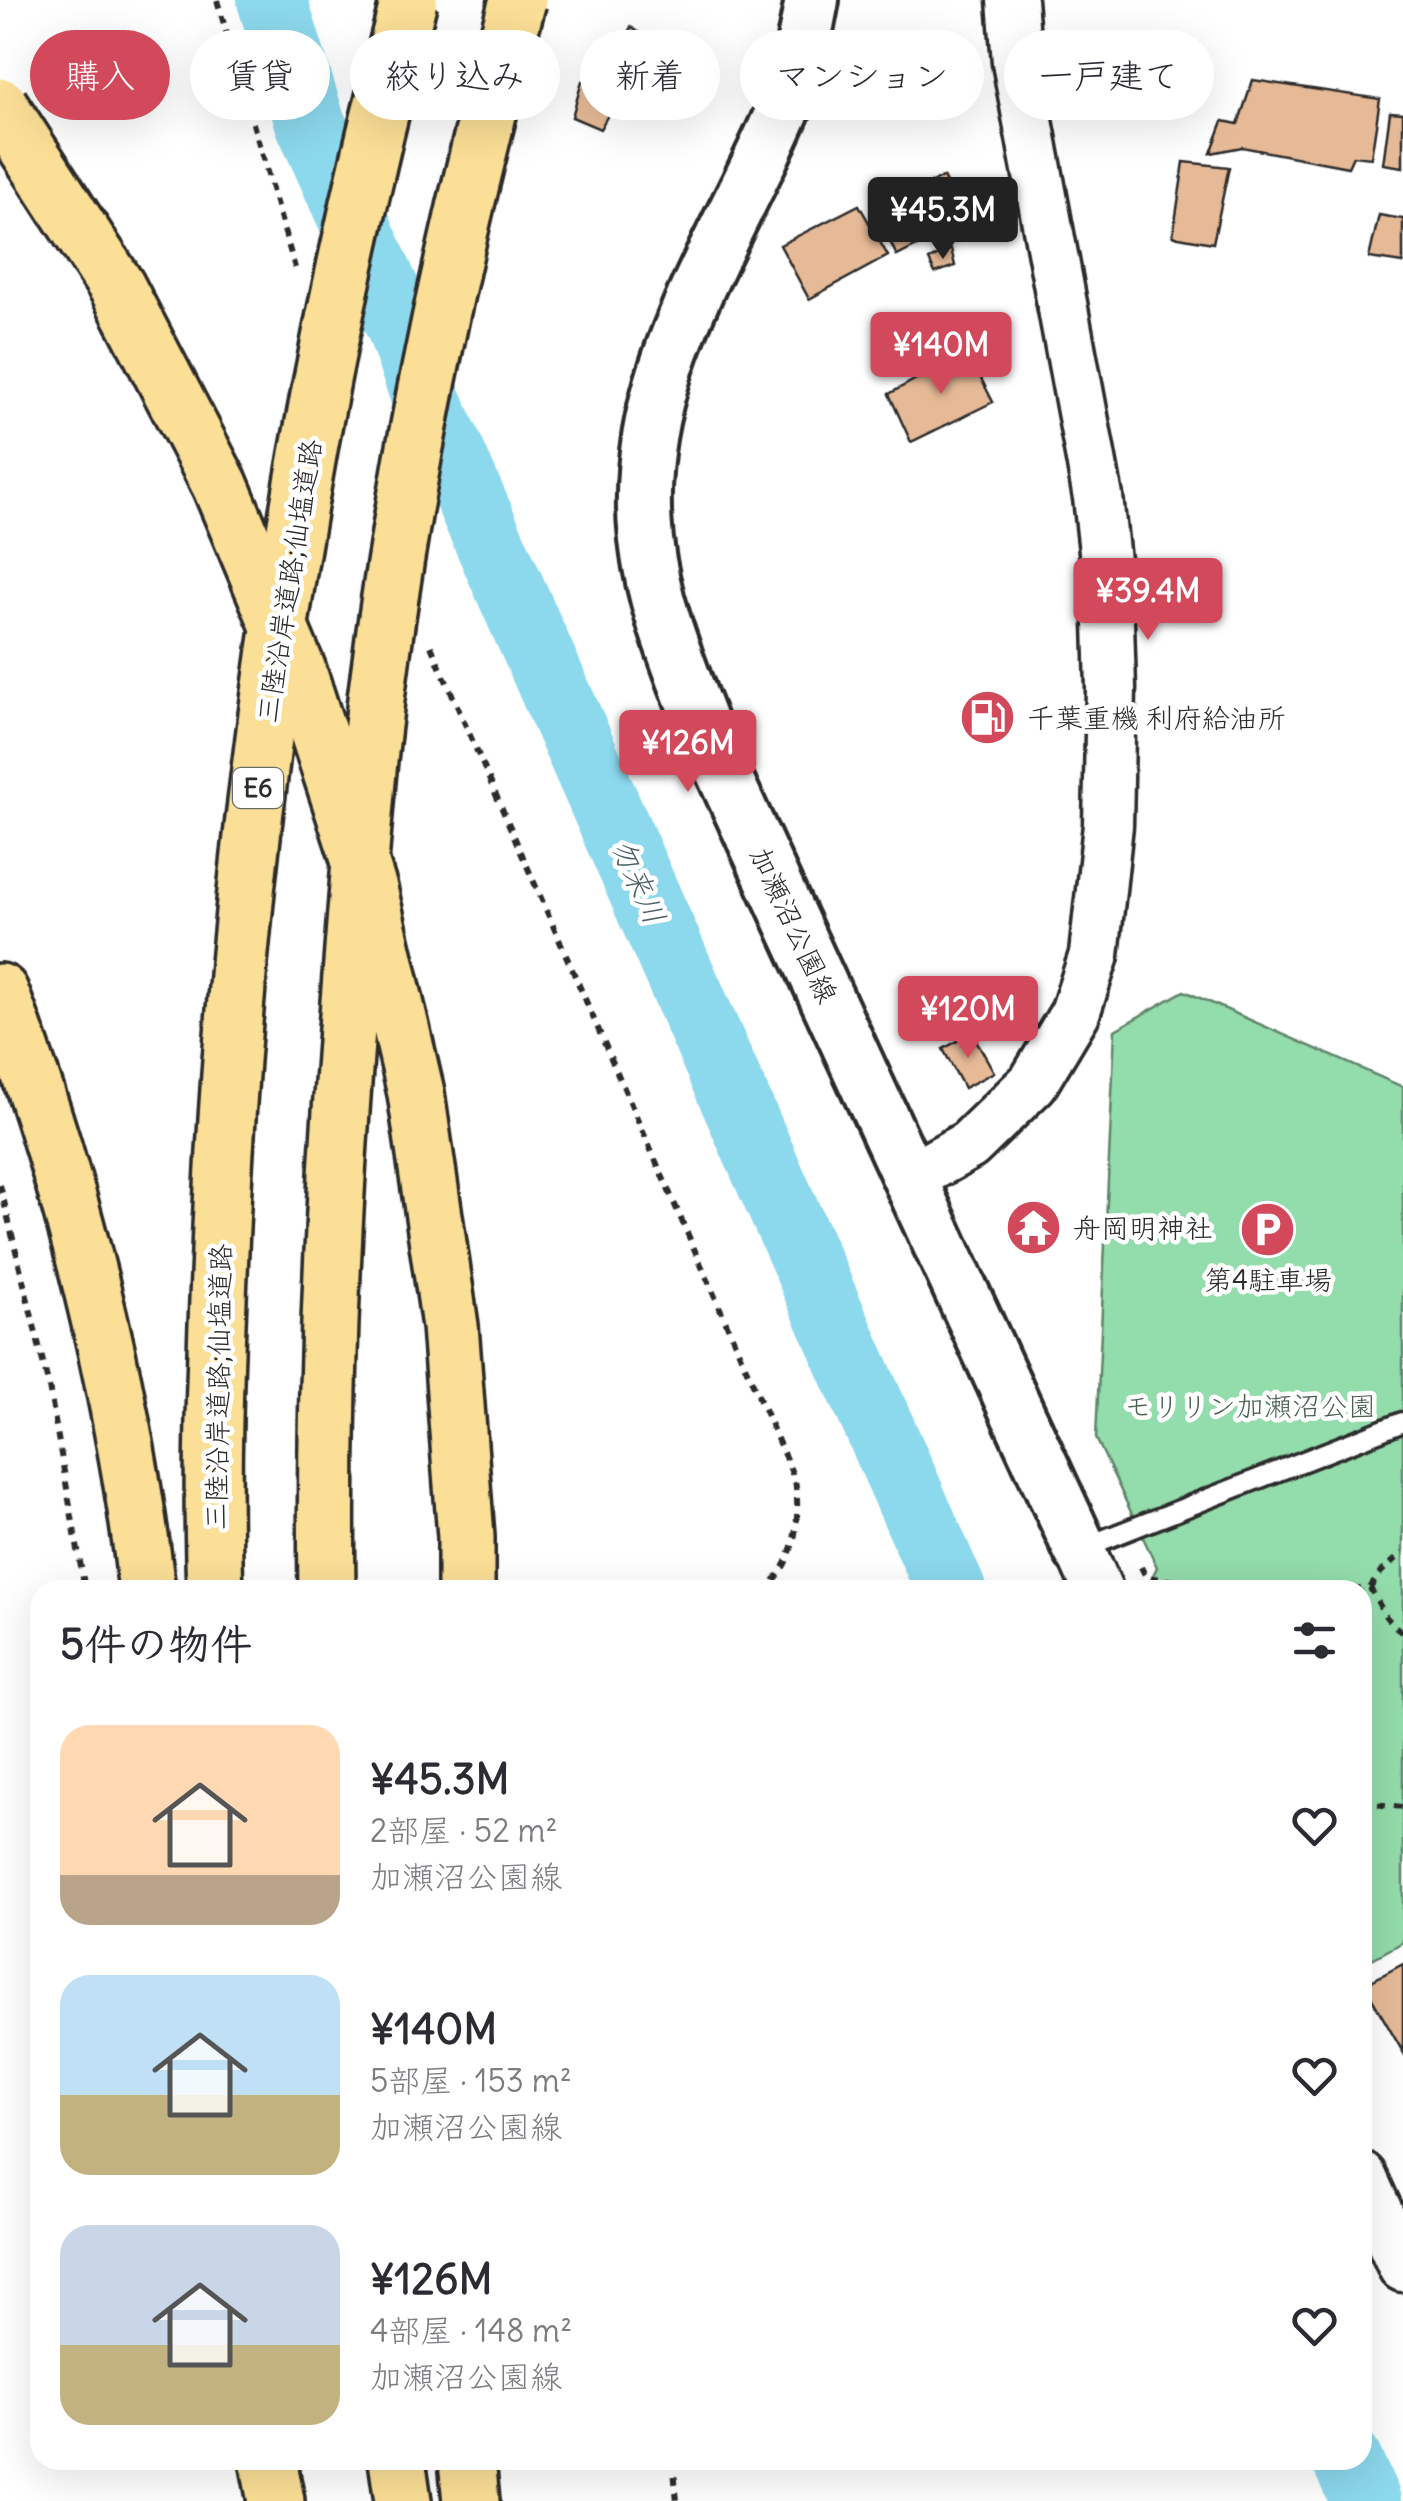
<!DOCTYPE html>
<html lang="ja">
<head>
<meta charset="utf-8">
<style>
  body { margin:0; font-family:Delius,"Klee One",sans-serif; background:#f7f7f7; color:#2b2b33; height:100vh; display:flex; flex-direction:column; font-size:38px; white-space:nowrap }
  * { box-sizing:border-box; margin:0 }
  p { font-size:32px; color:#7c7c81 }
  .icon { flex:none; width:55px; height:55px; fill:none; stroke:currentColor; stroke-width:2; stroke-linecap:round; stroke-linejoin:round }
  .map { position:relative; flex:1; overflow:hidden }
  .sheet { position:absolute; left:30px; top:1580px; width:1342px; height:890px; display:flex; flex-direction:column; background:#fff; border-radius:30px; box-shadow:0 10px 40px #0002 }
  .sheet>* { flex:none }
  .banner { position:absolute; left:30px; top:30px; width:1345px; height:90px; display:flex; gap:20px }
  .price { position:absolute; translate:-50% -85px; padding:0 22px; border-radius:10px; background:#d1495b; color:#fff; font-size:32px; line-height:65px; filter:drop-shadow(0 2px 5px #0008) }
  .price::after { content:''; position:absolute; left:50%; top:60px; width:30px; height:22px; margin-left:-15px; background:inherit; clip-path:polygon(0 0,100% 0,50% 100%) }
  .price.selected { background:#222; color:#fff }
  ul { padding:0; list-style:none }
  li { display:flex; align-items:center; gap:30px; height:250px; padding:0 30px }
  li span { display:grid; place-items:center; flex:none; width:280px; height:200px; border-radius:30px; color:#555 }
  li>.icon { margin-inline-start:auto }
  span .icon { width:120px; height:120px; fill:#fffc; stroke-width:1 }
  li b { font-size:42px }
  h2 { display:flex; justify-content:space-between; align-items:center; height:120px; padding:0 30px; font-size:42px }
  .chip { padding:0 35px; border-radius:45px; background:#fff; box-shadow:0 10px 40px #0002; font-size:35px; line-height:90px }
  .chip.selected { background:#d1495b; color:#fff }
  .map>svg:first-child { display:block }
  .green { fill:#93dcab; stroke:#5f846b; stroke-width:2.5 }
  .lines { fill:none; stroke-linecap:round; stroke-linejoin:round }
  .river { stroke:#8cd8ec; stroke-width:70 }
  .building { fill:#e7ba97; stroke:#2b2b2b; stroke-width:2.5 }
  .service-casing { stroke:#2b2b2b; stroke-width:25 }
  .tertiary-casing { stroke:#2b2b2b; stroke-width:55 }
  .secondary-casing { stroke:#2b2b2b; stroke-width:60 }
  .motorway-casing { stroke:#2b2b2b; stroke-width:62 }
  .path { stroke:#2b2b2b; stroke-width:6; stroke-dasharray:8 8; stroke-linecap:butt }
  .service { stroke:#fff; stroke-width:18 }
  .tertiary { stroke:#fff; stroke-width:48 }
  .secondary { stroke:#fff; stroke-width:52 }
  .motorway { stroke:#fbdf96; stroke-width:55 }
  .motorway-bridge-casing { stroke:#2b2b2b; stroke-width:62; stroke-linecap:butt }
  .motorway-bridge { stroke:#fbdf96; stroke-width:55 }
  .labels { text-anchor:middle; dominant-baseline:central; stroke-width:9; stroke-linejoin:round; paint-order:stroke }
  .shield { fill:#fff; stroke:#6b6b6b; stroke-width:2.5 }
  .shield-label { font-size:25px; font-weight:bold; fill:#2b2b2b }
  .street-label { font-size:28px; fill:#2b2b2b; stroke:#fff }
  .poi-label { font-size:28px; fill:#2b2b2b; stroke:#fff; text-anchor:start }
  .park-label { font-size:28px; fill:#4a6051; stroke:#fff }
  .water-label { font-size:30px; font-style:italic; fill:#485f65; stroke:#fff }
</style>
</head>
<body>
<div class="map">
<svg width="1403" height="2501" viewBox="0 0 1403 2501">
  <rect width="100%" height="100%" fill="#fff"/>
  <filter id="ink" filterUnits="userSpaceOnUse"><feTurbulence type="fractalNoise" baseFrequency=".01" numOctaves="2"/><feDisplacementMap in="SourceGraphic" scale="20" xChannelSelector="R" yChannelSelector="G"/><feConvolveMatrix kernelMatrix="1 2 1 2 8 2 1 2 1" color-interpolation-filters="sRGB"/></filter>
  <g filter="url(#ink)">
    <!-- green -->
    <path class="green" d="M1184,991L1403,1087V1942L1363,1964L1362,1590H1146L1157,1567L1096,1438L1115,1030Z"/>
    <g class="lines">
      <!-- river -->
      <g class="river">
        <path d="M272,0L310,122L401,327L426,398L951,1590"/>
        <path d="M1347,2460L1366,2501"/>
      </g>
    </g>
    <!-- building -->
    <g class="building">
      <path d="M631,27L650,40L637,60L642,67L626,105L616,101L600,129L572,117L582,81L597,86Z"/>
      <path d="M1253,80L1380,99L1371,158L1353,156L1348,167L1242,147L1211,153L1223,121L1238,124Z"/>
      <path d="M1390,112L1403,113V167L1383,164Z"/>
      <path d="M1184,162L1229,167L1213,243L1173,236Z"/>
      <path d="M943,177L964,222L897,256L875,210Z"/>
      <path d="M859,205L888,256L809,299L780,245Z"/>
      <path d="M1379,215L1403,219V263L1369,258Z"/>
      <path d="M951,249L955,266L935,273L929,260Z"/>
      <path d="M967,351L993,402L911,442L889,394Z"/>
      <path d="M972,1033L994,1072L964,1088L943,1049Z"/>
      <path d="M1403,1964V2052L1364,1985Z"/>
    </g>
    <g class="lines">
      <defs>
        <path id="service" d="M1085,1547L1403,1422"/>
        <g id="tertiary">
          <path d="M910,1178L969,1145L1033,1083L1075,1013L1094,955L1108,825L1111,689L1108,588L1098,497L1017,62L1012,0"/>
          <path d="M1080,1549L1098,1590"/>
          <path d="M1362,2177L1403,2267"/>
        </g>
        <path id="secondary" d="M812,0C805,37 798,76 783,110C723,251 628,377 646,540C653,605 680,668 703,729L1080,1549"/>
        <g id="motorway">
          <path d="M0,992C71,1176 124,1395 147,1590"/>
          <path d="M268,2460L276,2501"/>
          <path d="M397,2460L403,2501"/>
          <path d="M467,2460L471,2501"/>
        </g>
      </defs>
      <!-- service casing -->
      <use href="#service" class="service-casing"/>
      <!-- tertiary casing -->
      <use href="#tertiary" class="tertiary-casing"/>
      <!-- secondary casing -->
      <use href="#secondary" class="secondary-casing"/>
      <!-- motorway casing -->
      <use href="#motorway" class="motorway-casing"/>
      <!-- path -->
      <g class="path">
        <path d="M217,0L295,268"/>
        <path d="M431,646L795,1480C801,1521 796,1559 766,1590"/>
        <path d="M0,1185L49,1387L85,1590"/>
        <path d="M1141,1567L1146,1577L1249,1590"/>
        <path d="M1370,1588L1381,1572L1403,1553"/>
        <path d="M1353,1590L1370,1588L1386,1617L1403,1634"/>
        <path d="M1362,1803L1403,1807"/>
        <path d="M673,2460L677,2501"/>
      </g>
      <!-- service -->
      <use href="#service" class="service"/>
      <!-- tertiary -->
      <use href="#tertiary" class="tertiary"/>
      <!-- secondary -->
      <use href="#secondary" class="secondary"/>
      <!-- motorway -->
      <use href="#motorway" class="motorway"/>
      <defs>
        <g id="motorway-bridge">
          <path d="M0,106L117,287L220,485L298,671L369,889L416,1093L450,1326L466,1537V1590"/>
          <path d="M215,1590C210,1469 216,1347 221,1227C240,813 303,401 409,0"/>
          <path d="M327,1590C324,1406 332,1225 346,1042C353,948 360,854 369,760C396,508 451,245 518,0"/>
        </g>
      </defs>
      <!-- motorway-bridge casing -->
      <use href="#motorway-bridge" class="motorway-bridge-casing"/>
      <!-- motorway-bridge -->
      <use href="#motorway-bridge" class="motorway-bridge"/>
    </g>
  </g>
  <!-- icons -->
  <defs>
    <symbol id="fuel-disc" viewBox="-11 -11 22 22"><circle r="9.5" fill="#d1495b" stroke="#fff"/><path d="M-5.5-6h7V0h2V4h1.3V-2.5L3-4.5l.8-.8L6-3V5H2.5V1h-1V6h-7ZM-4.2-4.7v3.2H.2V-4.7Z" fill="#fff"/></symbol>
    <symbol id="temple-disc" viewBox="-11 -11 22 22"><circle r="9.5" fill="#d1495b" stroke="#fff"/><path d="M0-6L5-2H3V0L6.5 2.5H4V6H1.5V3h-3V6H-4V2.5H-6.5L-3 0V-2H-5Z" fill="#fff"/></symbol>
    <symbol id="parking-disc" viewBox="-11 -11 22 22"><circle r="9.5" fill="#d1495b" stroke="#fff"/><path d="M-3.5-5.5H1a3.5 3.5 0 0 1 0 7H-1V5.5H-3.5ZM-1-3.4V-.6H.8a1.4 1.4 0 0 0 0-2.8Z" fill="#fff"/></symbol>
  </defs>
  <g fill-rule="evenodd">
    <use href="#fuel-disc" x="956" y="686" width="63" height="63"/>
    <use href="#temple-disc" x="1002" y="1196" width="63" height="63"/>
    <use href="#parking-disc" x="1236" y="1198" width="63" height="63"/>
  </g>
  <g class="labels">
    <!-- shield labels -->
    <rect class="shield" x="233" y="768" width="50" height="40" rx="8"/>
    <g class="shield-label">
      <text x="258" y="788">E6</text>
    </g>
    <!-- street labels -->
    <g class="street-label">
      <text transform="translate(289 581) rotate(-81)">三陸沿岸道路;仙塩道路</text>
      <text transform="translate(794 925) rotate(65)">加瀬沼公園線</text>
      <text transform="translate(218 1387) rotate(-89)">三陸沿岸道路;仙塩道路</text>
    </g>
    <!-- poi labels -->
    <g class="poi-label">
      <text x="1027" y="718">千葉重機 利府給油所</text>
      <text x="1073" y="1228">舟岡明神社</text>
      <text x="1268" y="1280" text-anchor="middle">第4駐車場</text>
    </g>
    <!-- park labels -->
    <g class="park-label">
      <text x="1250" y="1406">モリリン加瀬沼公園</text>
    </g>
    <!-- water labels -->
    <g class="water-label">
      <text transform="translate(639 881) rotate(66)">勿来川</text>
    </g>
  </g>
</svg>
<b class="price selected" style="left:943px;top:262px">¥45.3M</b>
<b class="price" style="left:941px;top:397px">¥140M</b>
<b class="price" style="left:1148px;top:643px">¥39.4M</b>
<b class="price" style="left:688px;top:795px">¥126M</b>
<b class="price" style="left:968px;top:1061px">¥120M</b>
<div class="banner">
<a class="chip selected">購入</a>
<a class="chip">賃貸</a>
<a class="chip">絞り込み</a>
<a class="chip">新着</a>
<a class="chip">マンション</a>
<a class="chip">一戸建て</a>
</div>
<section class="sheet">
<h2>5件の物件<svg class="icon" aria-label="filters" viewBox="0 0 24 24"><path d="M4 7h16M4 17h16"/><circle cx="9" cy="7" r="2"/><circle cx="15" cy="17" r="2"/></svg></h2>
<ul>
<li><span style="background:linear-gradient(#ffd9b3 75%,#b9a48a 0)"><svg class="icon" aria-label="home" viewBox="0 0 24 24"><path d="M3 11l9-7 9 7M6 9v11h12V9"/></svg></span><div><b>¥45.3M</b><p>2部屋 · 52 m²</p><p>加瀬沼公園線</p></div><svg class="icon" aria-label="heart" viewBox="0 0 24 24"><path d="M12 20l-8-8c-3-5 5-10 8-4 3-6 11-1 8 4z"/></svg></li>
<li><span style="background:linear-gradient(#bfe0f5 60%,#c2b280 0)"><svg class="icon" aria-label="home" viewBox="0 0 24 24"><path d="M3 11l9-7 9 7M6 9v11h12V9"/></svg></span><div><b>¥140M</b><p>5部屋 · 153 m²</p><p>加瀬沼公園線</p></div><svg class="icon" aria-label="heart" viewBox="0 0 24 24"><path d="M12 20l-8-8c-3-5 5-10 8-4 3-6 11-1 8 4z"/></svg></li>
<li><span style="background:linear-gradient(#c9d6e8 60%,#c2b280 0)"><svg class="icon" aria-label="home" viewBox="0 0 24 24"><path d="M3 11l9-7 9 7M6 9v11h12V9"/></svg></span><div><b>¥126M</b><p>4部屋 · 148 m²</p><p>加瀬沼公園線</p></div><svg class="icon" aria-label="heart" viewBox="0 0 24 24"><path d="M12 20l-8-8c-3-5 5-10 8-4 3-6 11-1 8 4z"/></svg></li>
</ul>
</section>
</div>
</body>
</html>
